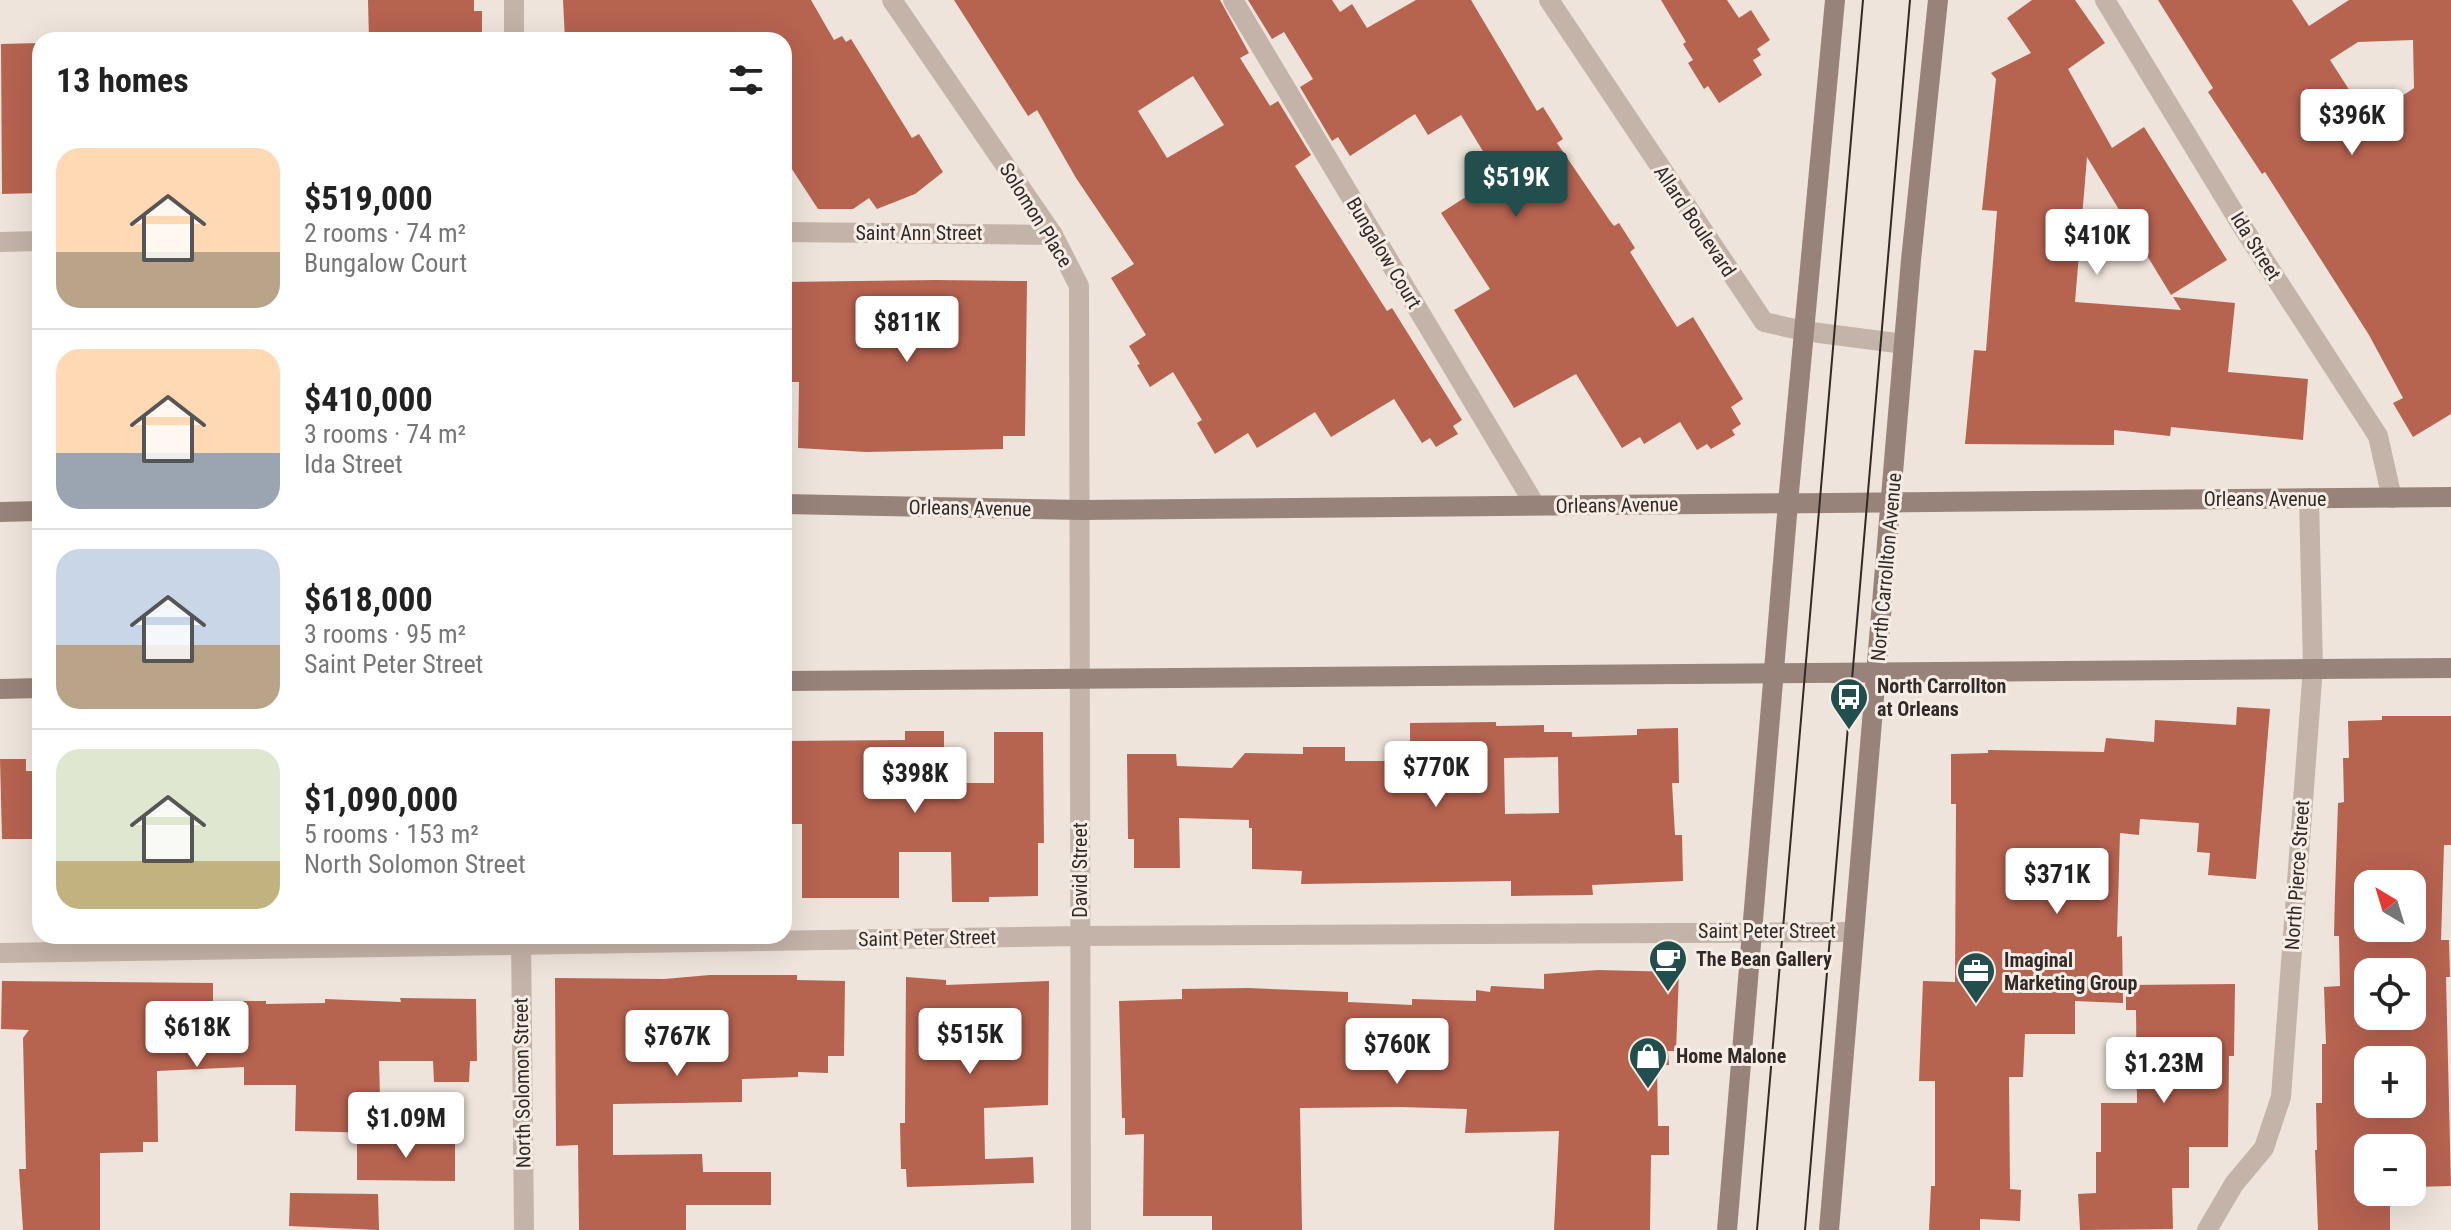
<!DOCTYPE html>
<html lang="en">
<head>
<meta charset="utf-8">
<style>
  body { margin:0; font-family:"Roboto Condensed",sans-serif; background:#f6f6f6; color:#222; height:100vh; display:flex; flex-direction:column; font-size:30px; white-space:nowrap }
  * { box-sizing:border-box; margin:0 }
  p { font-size:26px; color:#767676 }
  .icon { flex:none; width:44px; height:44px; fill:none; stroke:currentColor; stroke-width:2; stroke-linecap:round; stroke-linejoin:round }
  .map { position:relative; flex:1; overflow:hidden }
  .panel { position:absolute; left:32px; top:32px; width:760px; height:912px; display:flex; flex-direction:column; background:#fff; border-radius:24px; box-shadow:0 8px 32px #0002 }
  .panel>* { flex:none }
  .needle { width:52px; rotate:322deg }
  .fabs { position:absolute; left:2354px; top:870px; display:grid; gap:16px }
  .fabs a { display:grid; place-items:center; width:72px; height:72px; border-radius:16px; background:#fff; box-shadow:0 8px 32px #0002; font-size:40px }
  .price { position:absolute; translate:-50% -68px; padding:0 18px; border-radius:8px; background:#fff; color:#222; font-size:26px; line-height:52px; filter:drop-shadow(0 2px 4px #0008) }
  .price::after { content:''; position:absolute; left:50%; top:48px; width:24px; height:18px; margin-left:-12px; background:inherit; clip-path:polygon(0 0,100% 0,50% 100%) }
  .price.active { background:#224e4e; color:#fff }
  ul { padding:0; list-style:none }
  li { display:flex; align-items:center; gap:24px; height:200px; padding:0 24px }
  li+li { border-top:2px solid #e0e0e0 }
  li span { display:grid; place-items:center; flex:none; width:224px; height:160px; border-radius:24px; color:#555 }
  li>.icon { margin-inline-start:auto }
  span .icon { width:96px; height:96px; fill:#fffc; stroke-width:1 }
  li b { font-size:34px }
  h2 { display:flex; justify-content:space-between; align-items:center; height:96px; padding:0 24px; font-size:34px }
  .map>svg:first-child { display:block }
  .building { fill:#b66350; fill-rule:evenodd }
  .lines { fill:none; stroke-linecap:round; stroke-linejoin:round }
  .street { stroke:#c4b3a8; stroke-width:20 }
  .secondary { stroke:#98837a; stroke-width:20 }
  .tram { stroke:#322a27; stroke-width:2 }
  .labels { text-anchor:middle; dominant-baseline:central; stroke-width:6; stroke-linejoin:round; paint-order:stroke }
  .street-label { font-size:20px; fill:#322a27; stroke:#f6eee6 }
  .poi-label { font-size:20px; font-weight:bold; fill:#322a27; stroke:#f6eee6; text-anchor:start }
</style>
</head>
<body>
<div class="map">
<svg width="2451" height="1230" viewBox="0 0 2451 1230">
  <rect width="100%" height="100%" fill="#eee4db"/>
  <!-- building -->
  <g class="building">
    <path d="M368,0H474V11H482V36L369,40Z"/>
    <path d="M563,0H811L834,40L842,36L846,42L851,39L912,138L919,134L943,172L915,194L877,209L869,198L853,209H818L784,157V40H565Z"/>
    <path d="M954,0H1220L1249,53L1240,58L1270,106L1278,101L1311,155L1295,166L1387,311L1392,308L1462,420L1453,426L1458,434L1436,447L1430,438L1422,443L1394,399L1331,437L1315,412L1257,448L1248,433L1215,454L1197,423L1202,420L1173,372L1150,387L1137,365L1140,364L1129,346L1146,335L1111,278L1134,264L1076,178L1037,110L1028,116ZM1193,76L1224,125L1167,158L1138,111Z"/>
    <path d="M1248,0H1332L1340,12L1352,4L1367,28L1416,0H1471L1537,111L1543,107L1563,139L1557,143L1610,221L1614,226L1619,223L1635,248L1630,252L1677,327L1693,317L1743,399L1731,407L1741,424L1732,430L1735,435L1711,449L1707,444L1697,450L1680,422L1644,444L1640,437L1622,448L1576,374L1514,408L1454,310L1490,289L1441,213L1498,176L1461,115L1428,135L1415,114L1350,156L1338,137L1332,141L1300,87L1313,79L1284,32L1272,39Z"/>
    <path d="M1661,0H1727L1739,18L1751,10L1770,40L1757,49L1761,55L1753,60L1762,75L1719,103L1708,86L1704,89L1688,63L1693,60L1683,44L1686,42Z"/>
    <path d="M2032,0H2075L2105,43L2068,69L2112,148L2144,127L2227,260L2171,295L2087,157L2075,302L2181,310L2173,297L2235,303L2228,372L2308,379L2303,440L2171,427L2170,436L2114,430V445L1965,444L1974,350L1986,351L1997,211L1982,210L1996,79L1991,73L2031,53L2007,18Z"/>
    <path d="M2158,0H2292L2309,26L2349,0H2451V414L2413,437L2393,403L2403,398L2369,335L2265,172L2262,174L2208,92L2213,88ZM2413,40L2414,88L2368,119L2330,60L2358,42Z"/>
    <path d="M40,43V193L2,194L1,44Z"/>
    <path d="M936,280L1027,281L1025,436H1003V449L866,452L798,448L799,382H784V282Z"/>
    <path d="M2237,707L2270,709L2256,879L2208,875L2210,853L2197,852L2199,823L2140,819L2139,835L2120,833L2117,937L2122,936L2123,1003L2075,1001V1034H2025L2023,1077H2009L2010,1189L2021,1190L2020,1221L1980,1219V1230H1929L1931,1186H1935V1081H1919L1923,981L1955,982L1956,804H1951V754L1988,753V750L2104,752L2106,738L2154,742L2155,720L2236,725Z"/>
    <path d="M2382,716H2451V845H2444L2441,940H2449L2450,977H2446L2451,1186L2412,1187V1148H2368V1192H2390V1230H2318L2315,1150H2317L2316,1103H2322V1044H2326L2324,987L2340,986L2339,936H2334L2335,894L2338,803L2344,802L2343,758H2349L2348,721L2382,720ZM2368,884H2412V928H2368ZM2368,972H2412V1016H2368ZM2368,1060H2412V1104H2368Z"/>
    <path d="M1496,722V726L1544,725V732H1572V737L1637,735V729L1678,728L1679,783H1672L1675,835H1682L1683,881L1592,885L1593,895L1511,896V881L1301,884L1302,871L1252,869V828H1249V820L1179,818L1180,868H1134V839H1128L1127,754H1176L1177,766L1232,768L1245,753L1303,754V747H1345V761H1410V723ZM1558,757L1559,813L1505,814L1504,758Z"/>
    <path d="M905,731H944V783H994V732H1043L1044,843H1038V896L989,897V902H952L951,852H899V898H802V824H784V741L905,740Z"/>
    <path d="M0,759H26V771H40L38,839H2Z"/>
    <path d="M1598,970L1679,972L1676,1051H1668L1669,1065H1657L1658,1126H1669V1155H1651L1650,1230H1554L1559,1131L1465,1133L1467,1109L1401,1107L1300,1108L1302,1230H1212V1216H1143L1144,1134L1125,1135V1118H1122L1119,1001L1182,999V989L1248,988L1348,992V1002L1412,1005V999L1476,1001V990L1490,992L1491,986L1544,989V974Z"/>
    <path d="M710,975H797V980L845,981L844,1056H828V1073L798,1072V1077L742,1079V1102L613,1104V1155L702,1154L703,1172H771V1205H686V1230H579L578,1145L556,1146L555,978L664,979Z"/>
    <path d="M906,977L946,980V985L1049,981L1048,1105L984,1108L985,1159L1033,1157L1034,1183L907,1187L906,1169H901L900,1123H905Z"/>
    <path d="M2,981L213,983V1001H266V1004L325,1003V999L401,1002L400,998L476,999L477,1061H470L469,1082H434L433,1061H379L381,1133L295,1131L296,1085H244V1067L157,1071L158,1142H143V1152L100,1153V1230H23L19,1169H26L23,1038L29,1030L1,1029Z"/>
    <path d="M2235,984L2234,1056H2229L2228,1147H2189V1188H2172L2173,1229L2080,1230L2078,1194L2096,1193V1152H2101V1103H2137L2136,1010H2126V985Z"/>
    <path d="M357,1140L455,1141V1181L357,1180Z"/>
    <path d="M290,1193L378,1194L379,1230L289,1226Z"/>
  </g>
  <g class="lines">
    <!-- street -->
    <g class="street">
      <path d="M514,0V40"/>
      <path d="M892,0L1053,235L1079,286L1081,1230"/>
      <path d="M1233,0L1535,505"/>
      <path d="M1549,0L1764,322L1804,331L1904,344"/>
      <path d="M2105,0L2242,226L2378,436L2392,498"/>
      <path d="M784,232L1053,235"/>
      <path d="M0,242L40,241"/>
      <path d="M521,936L524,1230"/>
      <path d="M0,953L1080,936L1853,932"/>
      <path d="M2207,1230L2234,1184L2264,1148L2281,1097L2313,667L2309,498"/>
    </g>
    <!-- secondary -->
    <g class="secondary">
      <path d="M784,504L1082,510L2451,497"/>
      <path d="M0,512L40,511"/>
      <path d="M784,681L2451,668"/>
      <path d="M0,689L40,688"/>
      <path d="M1727,1230L1788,503L1835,0"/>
      <path d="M1829,1230L1911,260L1938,0"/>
    </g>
    <!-- tram -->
    <g class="tram">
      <path d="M1757,1230L1863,0"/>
      <path d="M1805,1230L1910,0"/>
    </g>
  </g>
  <!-- icons -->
  <defs>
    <symbol id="bus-pin" viewBox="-11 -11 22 30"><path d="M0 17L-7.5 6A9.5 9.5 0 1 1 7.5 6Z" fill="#224e4e" stroke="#f6eee6"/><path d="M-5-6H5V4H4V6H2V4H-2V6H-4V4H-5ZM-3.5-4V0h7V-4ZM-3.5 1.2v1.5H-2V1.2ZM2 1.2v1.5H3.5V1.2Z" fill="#fff"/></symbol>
    <symbol id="cafe-pin" viewBox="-11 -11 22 30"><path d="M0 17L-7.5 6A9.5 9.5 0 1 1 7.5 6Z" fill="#224e4e" stroke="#f6eee6"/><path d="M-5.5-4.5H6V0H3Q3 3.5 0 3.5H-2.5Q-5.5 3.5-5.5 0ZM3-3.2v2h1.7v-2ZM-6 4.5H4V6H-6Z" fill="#fff"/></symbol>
    <symbol id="office-pin" viewBox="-11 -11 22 30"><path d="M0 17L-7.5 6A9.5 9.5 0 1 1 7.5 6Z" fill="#224e4e" stroke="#f6eee6"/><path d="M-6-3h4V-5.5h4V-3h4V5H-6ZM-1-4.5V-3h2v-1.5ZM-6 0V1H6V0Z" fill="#fff"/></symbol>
    <symbol id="shop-pin" viewBox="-11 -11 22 30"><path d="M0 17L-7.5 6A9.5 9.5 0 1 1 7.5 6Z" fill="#224e4e" stroke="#f6eee6"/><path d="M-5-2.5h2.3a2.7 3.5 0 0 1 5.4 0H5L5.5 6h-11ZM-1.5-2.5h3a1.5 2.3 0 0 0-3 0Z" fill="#fff"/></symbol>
  </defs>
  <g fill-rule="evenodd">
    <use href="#bus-pin" x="1827" y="675" width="44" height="60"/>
    <use href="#cafe-pin" x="1646" y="937" width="44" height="60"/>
    <use href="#office-pin" x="1954" y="949" width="44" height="60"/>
    <use href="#shop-pin" x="1626" y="1034" width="44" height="60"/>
  </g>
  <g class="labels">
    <!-- street labels -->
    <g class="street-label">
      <text transform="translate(1036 215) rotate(58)">Solomon Place</text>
      <text transform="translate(1695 221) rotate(56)">Allard Boulevard</text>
      <text x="919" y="233">Saint Ann Street</text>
      <text transform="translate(2256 246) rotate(58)">Ida Street</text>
      <text transform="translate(1384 253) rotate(59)">Bungalow Court</text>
      <text x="2265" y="499">Orleans Avenue</text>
      <text transform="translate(1617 505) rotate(-1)">Orleans Avenue</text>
      <text transform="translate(970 508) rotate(1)">Orleans Avenue</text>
      <text transform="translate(1886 567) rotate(-85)">North Carrollton Avenue</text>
      <text transform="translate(1080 870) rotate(-90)">David Street</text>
      <text transform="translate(2297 875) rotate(-86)">North Pierce Street</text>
      <text x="1767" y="931">Saint Peter Street</text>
      <text transform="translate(927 938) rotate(-1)">Saint Peter Street</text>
      <text transform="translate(522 1083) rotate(-91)">North Solomon Street</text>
    </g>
    <!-- poi labels -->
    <g class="poi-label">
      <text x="1877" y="686">North Carrollton<tspan x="1877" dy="23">at Orleans</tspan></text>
      <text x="1696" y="959">The Bean Gallery</text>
      <text x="2004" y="960">Imaginal<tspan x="2004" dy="23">Marketing Group</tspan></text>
      <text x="1676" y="1056">Home Malone</text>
    </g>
  </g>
</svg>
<div class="fabs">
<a><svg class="needle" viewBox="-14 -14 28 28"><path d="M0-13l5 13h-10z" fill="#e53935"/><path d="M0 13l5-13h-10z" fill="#767676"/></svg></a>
<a><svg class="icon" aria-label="locate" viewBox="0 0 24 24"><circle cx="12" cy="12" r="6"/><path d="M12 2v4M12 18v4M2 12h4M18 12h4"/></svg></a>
<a>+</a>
<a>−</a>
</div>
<b class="price" style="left:2352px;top:157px">$396K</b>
<b class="price active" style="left:1516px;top:219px">$519K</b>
<b class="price" style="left:2097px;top:277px">$410K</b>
<b class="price" style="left:907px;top:364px">$811K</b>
<b class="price" style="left:1436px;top:809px">$770K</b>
<b class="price" style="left:915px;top:815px">$398K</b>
<b class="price" style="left:2057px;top:916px">$371K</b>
<b class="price" style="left:197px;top:1069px">$618K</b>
<b class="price" style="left:970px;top:1076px">$515K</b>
<b class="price" style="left:677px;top:1078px">$767K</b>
<b class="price" style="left:1397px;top:1086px">$760K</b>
<b class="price" style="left:2164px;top:1105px">$1.23M</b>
<b class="price" style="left:406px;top:1160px">$1.09M</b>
<section class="panel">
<h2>13 homes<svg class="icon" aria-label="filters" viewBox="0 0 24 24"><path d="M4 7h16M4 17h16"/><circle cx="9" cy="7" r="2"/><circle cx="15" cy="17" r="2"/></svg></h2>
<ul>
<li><span style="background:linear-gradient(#ffd9b3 65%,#b9a48a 0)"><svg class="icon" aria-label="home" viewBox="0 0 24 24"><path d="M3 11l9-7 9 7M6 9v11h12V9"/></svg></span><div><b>$519,000</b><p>2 rooms · 74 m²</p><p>Bungalow Court</p></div></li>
<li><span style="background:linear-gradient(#ffd9b3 65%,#9aa5b1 0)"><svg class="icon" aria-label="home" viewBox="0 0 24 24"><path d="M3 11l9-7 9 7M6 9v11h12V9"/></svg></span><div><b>$410,000</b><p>3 rooms · 74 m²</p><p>Ida Street</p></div></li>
<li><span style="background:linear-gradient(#c9d6e8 60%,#b9a48a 0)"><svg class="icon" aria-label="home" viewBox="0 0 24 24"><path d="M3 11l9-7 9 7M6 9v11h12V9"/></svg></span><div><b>$618,000</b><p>3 rooms · 95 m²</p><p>Saint Peter Street</p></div></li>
<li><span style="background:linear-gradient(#dfe7d0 70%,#c2b280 0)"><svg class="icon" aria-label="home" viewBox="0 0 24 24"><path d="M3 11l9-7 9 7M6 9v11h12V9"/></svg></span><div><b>$1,090,000</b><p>5 rooms · 153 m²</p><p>North Solomon Street</p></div></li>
</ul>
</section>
</div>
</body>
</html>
